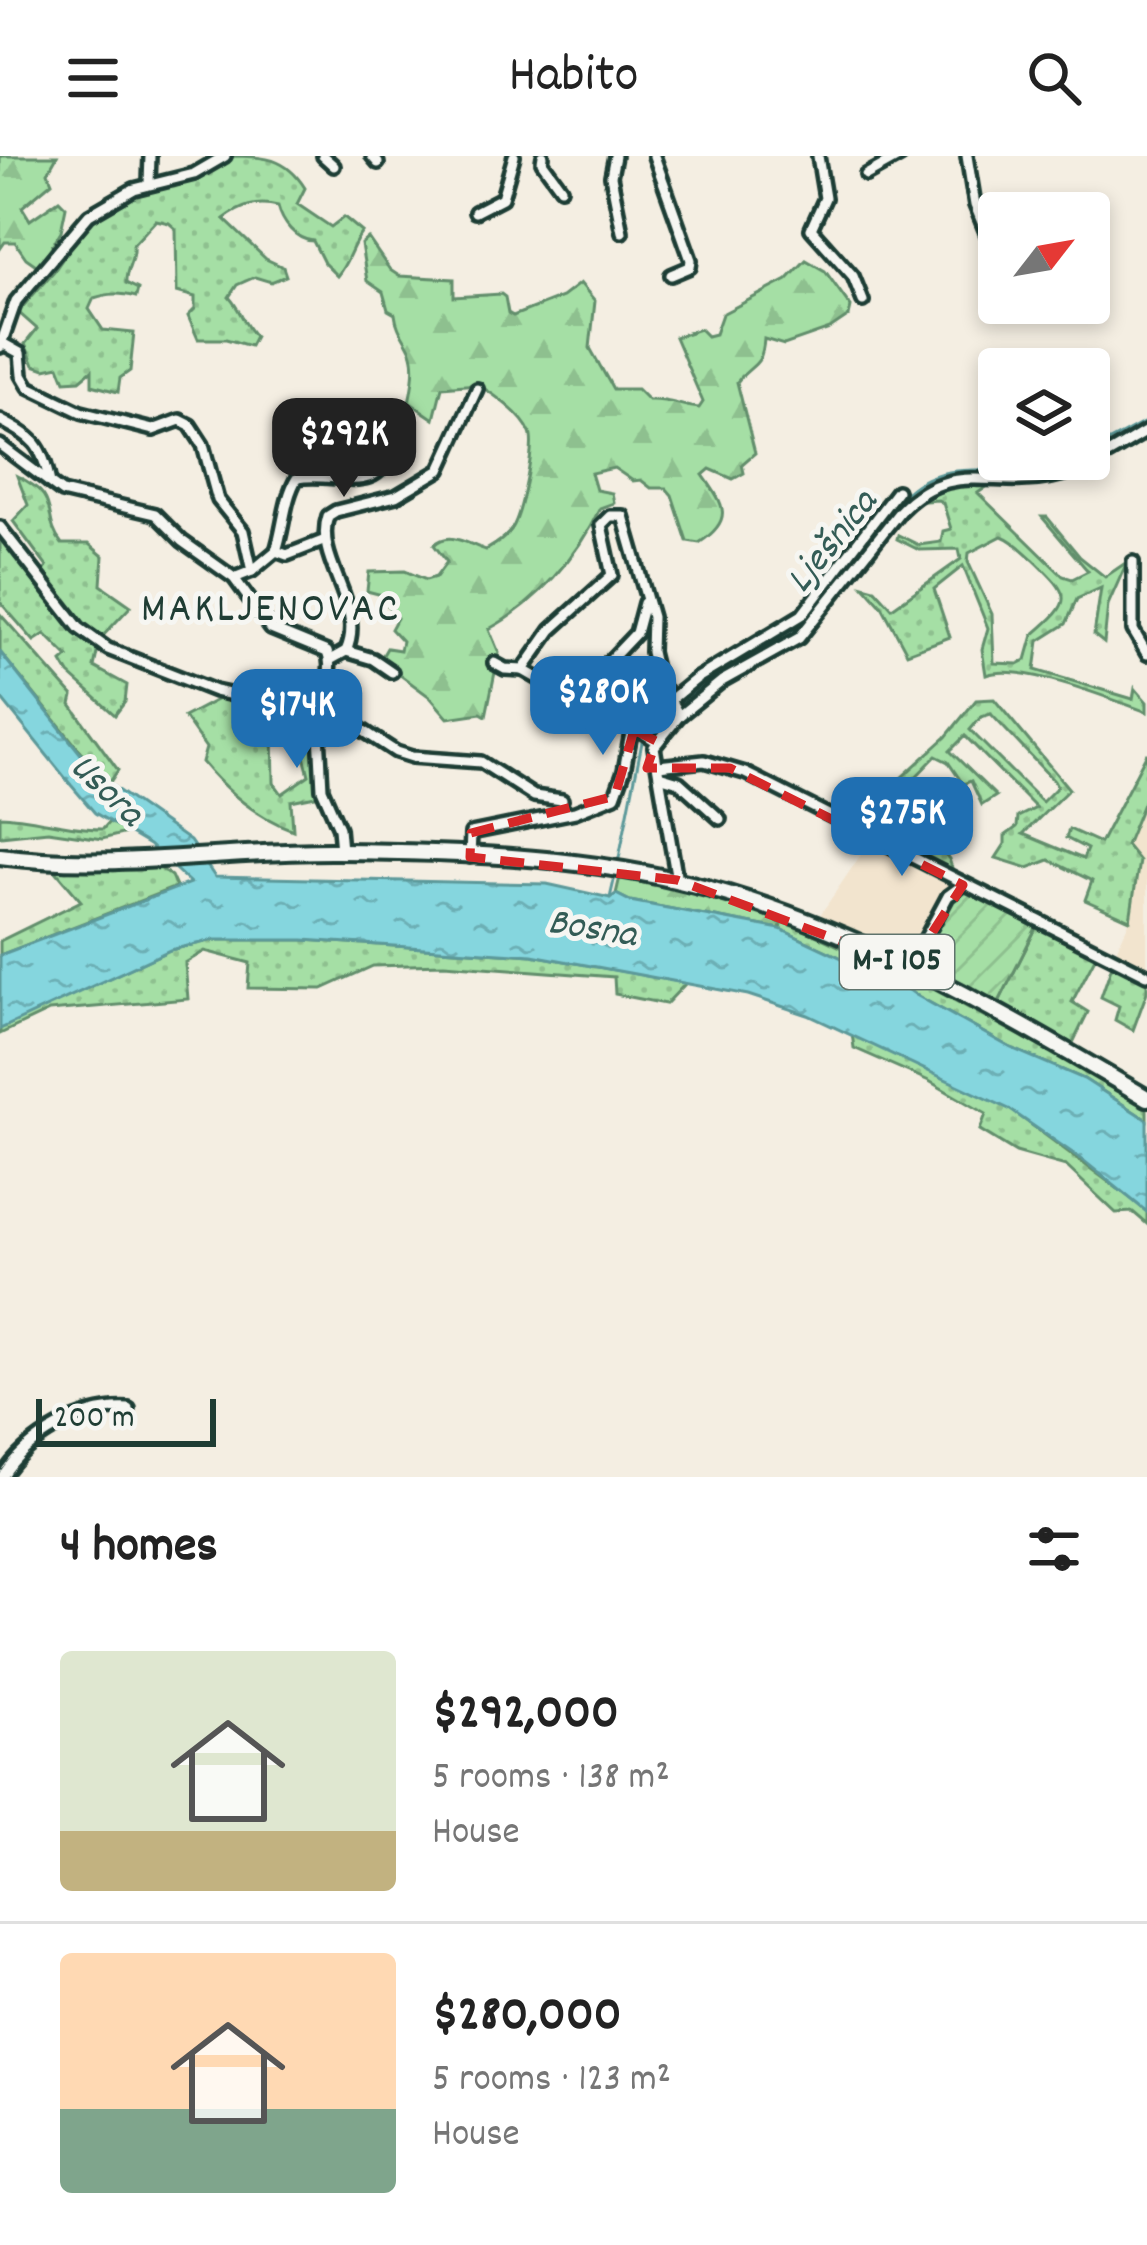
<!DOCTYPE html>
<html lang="en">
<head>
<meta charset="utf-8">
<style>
  body { margin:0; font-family:Dekko,sans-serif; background:#f2f2f2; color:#222; height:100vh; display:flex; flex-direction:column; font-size:45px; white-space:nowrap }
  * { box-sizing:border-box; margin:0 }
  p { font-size:39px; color:#767676 }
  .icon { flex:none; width:66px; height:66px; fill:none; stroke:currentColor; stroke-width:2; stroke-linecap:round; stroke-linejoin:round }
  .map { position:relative; height:1321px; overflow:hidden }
  .details { display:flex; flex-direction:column; background:#fff; flex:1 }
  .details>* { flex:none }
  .needle { width:78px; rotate:59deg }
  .buttons { position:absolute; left:978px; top:36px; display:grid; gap:24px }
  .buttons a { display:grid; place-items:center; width:132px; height:132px; border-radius:12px; background:#fff; box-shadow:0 6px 18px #0003; font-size:60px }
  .scale { position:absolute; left:36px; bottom:30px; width:180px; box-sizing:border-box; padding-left:12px; border:6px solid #1f3d34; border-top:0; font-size:33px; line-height:42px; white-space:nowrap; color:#1f3d34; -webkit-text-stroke:9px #f6f6f2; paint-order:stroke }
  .price { position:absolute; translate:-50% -102px; padding:0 27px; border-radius:24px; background:#1f6fb2; color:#fff; font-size:39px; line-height:78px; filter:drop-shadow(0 3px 6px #0008) }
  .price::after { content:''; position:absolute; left:50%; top:72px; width:36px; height:27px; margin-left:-18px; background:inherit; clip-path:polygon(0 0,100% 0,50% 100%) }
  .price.active { background:#222; color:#fff }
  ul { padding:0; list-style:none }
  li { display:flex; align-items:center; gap:36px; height:300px; padding:0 60px }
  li+li { border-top:3px solid #e0e0e0 }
  li span { display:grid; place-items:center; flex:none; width:336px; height:240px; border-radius:12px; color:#555 }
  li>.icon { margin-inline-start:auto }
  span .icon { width:144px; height:144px; fill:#fffc; stroke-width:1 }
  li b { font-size:51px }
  h2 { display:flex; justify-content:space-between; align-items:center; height:144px; padding:0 60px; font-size:51px }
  header { display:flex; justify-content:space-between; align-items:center; height:156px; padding:0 60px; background:#fff; font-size:54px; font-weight:600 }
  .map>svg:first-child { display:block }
  .built { fill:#f2e4ce }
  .grass { fill:url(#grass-dots); stroke:#628e6c; stroke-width:3; fill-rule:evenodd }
  .forest { fill:url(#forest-firs); stroke:#628e6c; stroke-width:3 }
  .garden { fill:url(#garden-furrows); stroke:#628e6c; stroke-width:3 }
  .water { fill:url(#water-ripples); stroke:#5c999a; stroke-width:3 }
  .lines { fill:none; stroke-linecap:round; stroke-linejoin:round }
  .stream { stroke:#5c999a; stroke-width:3 }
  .minor-casing { stroke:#1f3d34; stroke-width:18 }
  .major-casing { stroke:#1f3d34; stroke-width:22 }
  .minor { stroke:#f6f6f2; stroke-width:9 }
  .major { stroke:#f6f6f2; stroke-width:14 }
  .marked { fill:none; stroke:#d62828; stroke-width:9; stroke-dasharray:24 15; stroke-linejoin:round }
  .labels { text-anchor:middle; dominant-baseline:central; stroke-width:10; stroke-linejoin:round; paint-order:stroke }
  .shield { fill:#f6f6f2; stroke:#60746d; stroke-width:3 }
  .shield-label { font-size:33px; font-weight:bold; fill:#1f3d34 }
  .water-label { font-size:39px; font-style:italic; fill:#335c56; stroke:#f6f6f2 }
  .quarter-label { font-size:42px; letter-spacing:3px; fill:#1f3d34; stroke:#f6f6f2 }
</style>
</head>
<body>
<header><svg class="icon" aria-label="menu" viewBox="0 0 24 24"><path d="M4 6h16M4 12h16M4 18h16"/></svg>Habito<svg class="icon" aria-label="search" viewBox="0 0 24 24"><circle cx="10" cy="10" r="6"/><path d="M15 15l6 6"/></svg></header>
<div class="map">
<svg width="1147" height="1321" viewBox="0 0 1147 1321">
  <defs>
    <pattern id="grass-dots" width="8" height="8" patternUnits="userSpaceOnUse" patternTransform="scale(3)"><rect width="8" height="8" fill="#a5dfa5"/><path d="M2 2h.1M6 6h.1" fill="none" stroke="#8ec08f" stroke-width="1.8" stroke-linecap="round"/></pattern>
    <pattern id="forest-firs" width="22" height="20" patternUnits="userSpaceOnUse" patternTransform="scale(3)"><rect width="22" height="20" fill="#a5dfa5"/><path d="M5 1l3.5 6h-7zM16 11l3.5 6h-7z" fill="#8ec08f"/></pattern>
    <pattern id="garden-furrows" width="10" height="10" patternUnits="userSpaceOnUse" patternTransform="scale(3)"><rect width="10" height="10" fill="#a5dfa5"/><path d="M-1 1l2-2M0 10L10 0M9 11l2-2" fill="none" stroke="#8ec08f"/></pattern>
    <pattern id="water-ripples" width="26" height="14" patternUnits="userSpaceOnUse" patternTransform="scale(3)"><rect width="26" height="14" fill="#85d6de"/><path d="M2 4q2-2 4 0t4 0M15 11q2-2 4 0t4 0" fill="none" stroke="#6cafb5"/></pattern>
  </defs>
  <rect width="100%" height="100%" fill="#f4eee2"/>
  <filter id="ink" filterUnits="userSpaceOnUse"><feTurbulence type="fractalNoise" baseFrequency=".00833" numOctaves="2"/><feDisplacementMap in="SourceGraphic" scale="24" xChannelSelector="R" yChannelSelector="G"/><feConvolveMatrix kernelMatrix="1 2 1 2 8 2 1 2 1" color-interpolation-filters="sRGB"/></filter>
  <g filter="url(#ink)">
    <!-- built -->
    <g class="built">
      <path d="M1147,638V814L1115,797L1130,764L1126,689Z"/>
      <path d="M870,685L958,729L908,806L816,765Z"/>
    </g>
    <!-- grass -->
    <g class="grass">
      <path d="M230,0C263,0 286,1 305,32L297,48L331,71L344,61L362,76C351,90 349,106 337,120L324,107L313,85C295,84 282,66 278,50C256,45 241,50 224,63L266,103L283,111L286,120L271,126L255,121L237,129L229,141C241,154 243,168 255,180L250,190L226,183H198L188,160L195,153V141L177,136L176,73L169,67L156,64L133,89C135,105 125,112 126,127L138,133L136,141C120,137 110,137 94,142L89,153L103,174L134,177L130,215L120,222L118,236L92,229V214L80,224L65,225L59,210L45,213L34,209L25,188L37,173L18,156L54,115L94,57L117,43Z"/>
      <path d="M17,320C64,342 40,361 62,388H89L103,400L101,429L131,450L100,483L94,511L127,529L125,546L115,559L69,518L62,506L68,501L45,478L34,485L0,446V369L42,418L47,411L13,365L28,349Z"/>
      <path d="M945,327H992L978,337L1063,420L1072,423L1088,415L1042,361H1047L1080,401L1105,421L1127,406L1108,449L1104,487L1094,479L1101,432L1077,443L1066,468L1039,485L1035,514L1133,543L1135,532L1147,546V556C1110,543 1021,506 986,519L982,493L988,472L963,410L934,433L950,481L907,497L882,450L864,430L875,433L892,452L961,403L959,393L919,394L897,383L898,379L919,389L941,386L943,375L951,373L943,347L938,344L912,346ZM1002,380C1015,385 1023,395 1034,404C1072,441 1074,444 1033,479L1026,504L1018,508L994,507L992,458L968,406L969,397Z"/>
      <path d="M0,458L73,540L71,549L118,614L108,629L0,496Z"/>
      <path d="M228,538L247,545L245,558L254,562L255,574L273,576L274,627L282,638L309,619L304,600L303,548L310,547L320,639L291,645L293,674C256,661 227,636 202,606L206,592L184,561Z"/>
      <path d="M994,543L1069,633L1023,678L1083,703L1087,693L1066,682L1069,673L1100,687L1147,597V638L1126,689L1139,705L1130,764L1085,744L1092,725L1049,704L1028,712L996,702L1005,688V680L1017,671L1018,661L1036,652L965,580L950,595L996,640L982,649L971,625L963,628L948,606L936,600L901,636L899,643L949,703L955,721L917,702L926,691L894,660L888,646L891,631L946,581L976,544ZM991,558L1054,625L1057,631L1042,646L970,574L981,561Z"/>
      <path d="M0,660C34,661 70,674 103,673L109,666L130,676L102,683L48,675L0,680Z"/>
      <path d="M157,710L171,720L176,731L0,799V785L81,745L54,713Z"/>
      <path d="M767,756L849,795L872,800L1147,948V964L1084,923L1011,892L916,839L877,811L842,802L780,773L781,768Z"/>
      <path d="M1038,768L1097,798L1072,846L1088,856L1071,891L998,848Z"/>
      <path d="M214,784H303L532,799L686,827L666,848L615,838L614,821L444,808L373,810L322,833L248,832L250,807L205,795L185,807L188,843L49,855L0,878V873L20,863L170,794Z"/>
      <path d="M1113,806L1147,822V836L1133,874L1115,864L1119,850L1101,841Z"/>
      <path d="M852,877L1010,953L1133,1044L1147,1056V1068L1133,1056L1116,1057L1066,1010L1016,996L980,974L986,958L929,925L854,892Z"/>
    </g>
    <!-- forest -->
    <g class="forest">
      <path d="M0,0H57L48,16L52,26L22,51L30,64L59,44L66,51L61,75L39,111L26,102L15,86H5L0,93Z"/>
      <path d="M368,82L390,114L399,120L454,123V141L501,138L505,141L508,157L513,160L562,141L580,127L595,145L590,192L613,233H637L648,244C671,243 678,250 699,252L703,246L675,181L700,173L707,180L715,178L722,158L787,124L806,104L825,115L851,151L849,160L830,173L784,189L764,183C762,213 751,207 737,226L755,297L742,308L744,317L733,323L710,313L703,319C724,349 735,363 699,387L687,385L672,339L666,332H651L641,324L633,325L614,312L591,317L596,334L612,337L614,347L600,352C577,401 536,448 489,473L499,497L486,560L481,557L448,562L430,541L380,504L387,492L400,494L402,485L391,473L397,462L388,450L390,441L367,435L369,416L405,415L426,424L436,421L447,406L434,389C450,374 467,388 486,394C496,388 508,381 514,369C521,355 536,291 530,277C523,259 495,239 477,228L442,231L434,263L409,246C412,233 417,210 411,195C405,181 397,175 395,158L388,154L383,136L367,125L361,88Z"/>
      <path d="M620,721C668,726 744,737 781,768L780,773L630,745L616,738Z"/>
    </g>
    <!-- garden -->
    <path class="garden" d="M965,736L1038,768L998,848L921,809V800L952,741Z"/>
    <!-- water -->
    <path class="water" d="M0,496L99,621L190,685L215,721L547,728L610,742L616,738L630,745L780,773L842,802L877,811L916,839L1011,892L1084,923L1147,964V1056L1084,1005L1009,953L808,859L748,839L532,799L303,784H214L170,794L0,873V799L190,727L149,689L95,657L71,629L0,541Z"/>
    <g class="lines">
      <!-- stream -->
      <g class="stream">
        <path d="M1089,296L1147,265"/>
        <path d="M649,573L705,526L802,468L902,341C947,291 1020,331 1075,303"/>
        <path d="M618,707L643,581"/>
        <path d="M610,742L616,716"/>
      </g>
      <defs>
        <g id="minor">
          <path d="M323,0L334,10"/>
          <path d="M372,0L378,7"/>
          <path d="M543,0L542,6L561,32"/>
          <path d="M615,0L611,20L622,76"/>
          <path d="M654,0L691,104L690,111L671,119"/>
          <path d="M818,0L825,42L811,73L853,120L863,145"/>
          <path d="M967,0L975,49L994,96"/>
          <path d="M866,19L900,0"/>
          <path d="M149,27L150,0"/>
          <path d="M475,56L502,42L514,0"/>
          <path d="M2,187L20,197L22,219L29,231L81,256L153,274L180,264L190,269L203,289L218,344L243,375L252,415"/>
          <path d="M0,191L16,145L89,59L134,33L194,18L225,0"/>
          <path d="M0,264C34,282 42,288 50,327L62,336L155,358L182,385L234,422L271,473L327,496C333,510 328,530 317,539"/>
          <path d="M0,289L48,325"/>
          <path d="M0,371L79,472L108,493L215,535L256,544L300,535L317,539"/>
          <path d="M276,395C284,372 284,343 297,322C336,314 378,343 391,292"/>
          <path d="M1133,406V474L1147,498"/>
          <path d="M234,422L252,415L276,395L287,399L323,385"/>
          <path d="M346,495L373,503L392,516"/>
          <path d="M330,504L346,495C367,449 313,404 328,360L336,355L396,340L440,314L477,233"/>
          <path d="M494,507L505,513L523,514L551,474L612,419L601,369L610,360H623L652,461L651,496L657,521L679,560L654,591L677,724"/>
          <path d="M523,514L558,534H582L636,477L644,447"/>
          <path d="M324,533L347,564L396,596L412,601L481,606L534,640L562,644"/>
          <path d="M317,539L322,633L339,672L341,695"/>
          <path d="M669,545L696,523L802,459L897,335"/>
          <path d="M679,560L722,525L799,482L900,355C950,303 992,333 1052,321C1086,314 1117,292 1147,275"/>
          <path d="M658,610L704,605L745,617L1147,819"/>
          <path d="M659,620L679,626L720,663"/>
          <path d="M470,701L471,677L575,656L615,640L624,615L631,577L639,574L656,585"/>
          <path d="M910,811L948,740L963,729"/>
          <path d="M2,1321C27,1281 83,1250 129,1253"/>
        </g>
        <path id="major" d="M0,700C112,715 224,694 336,695C449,696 569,699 679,725C847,764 1000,856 1147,942"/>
      </defs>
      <!-- minor casing -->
      <use href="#minor" class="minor-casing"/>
      <!-- major casing -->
      <use href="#major" class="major-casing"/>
      <!-- minor -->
      <use href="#minor" class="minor"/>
      <!-- major -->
      <use href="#major" class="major"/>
    </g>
  </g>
  <!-- marked area -->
  <path class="marked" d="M634,574L656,585L647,612H730L963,729L910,811L677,724L470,701L471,677L615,640Z"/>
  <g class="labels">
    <!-- shield labels -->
    <rect class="shield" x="840" y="779" width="114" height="54" rx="9"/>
    <g class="shield-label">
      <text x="897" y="806">M-I 105</text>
    </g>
    <!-- water labels -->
    <g class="water-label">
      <text transform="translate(834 387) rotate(-51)">Lješnica</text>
      <text transform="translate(105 636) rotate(44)">Usora</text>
      <text transform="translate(592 775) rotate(9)">Bosna</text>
    </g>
    <!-- quarter labels -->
    <g class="quarter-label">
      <text x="271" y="456">MAKLJENOVAC</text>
    </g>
  </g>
</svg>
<div class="buttons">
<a><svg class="needle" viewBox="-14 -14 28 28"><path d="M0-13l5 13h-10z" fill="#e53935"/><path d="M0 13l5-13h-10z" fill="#767676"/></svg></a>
<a><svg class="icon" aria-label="layers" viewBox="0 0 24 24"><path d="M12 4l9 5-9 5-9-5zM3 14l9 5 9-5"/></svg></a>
</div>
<div class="scale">200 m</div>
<b class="price active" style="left:344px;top:344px">$292K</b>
<b class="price" style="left:603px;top:602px">$280K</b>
<b class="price" style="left:297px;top:615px">$174K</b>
<b class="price" style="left:902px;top:723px">$275K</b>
</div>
<section class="details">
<h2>4 homes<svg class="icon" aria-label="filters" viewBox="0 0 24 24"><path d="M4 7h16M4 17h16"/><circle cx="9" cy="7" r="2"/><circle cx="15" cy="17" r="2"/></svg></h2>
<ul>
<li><span style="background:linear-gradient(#dfe7d0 75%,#c2b280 0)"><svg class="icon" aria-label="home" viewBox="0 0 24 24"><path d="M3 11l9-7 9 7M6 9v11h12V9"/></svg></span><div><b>$292,000</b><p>5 rooms · 138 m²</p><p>House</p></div></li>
<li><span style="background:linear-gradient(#ffd9b3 65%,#7fa58c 0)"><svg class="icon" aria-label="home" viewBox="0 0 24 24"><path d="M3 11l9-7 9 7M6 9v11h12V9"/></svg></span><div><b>$280,000</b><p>5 rooms · 123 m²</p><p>House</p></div></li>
</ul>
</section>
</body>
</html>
